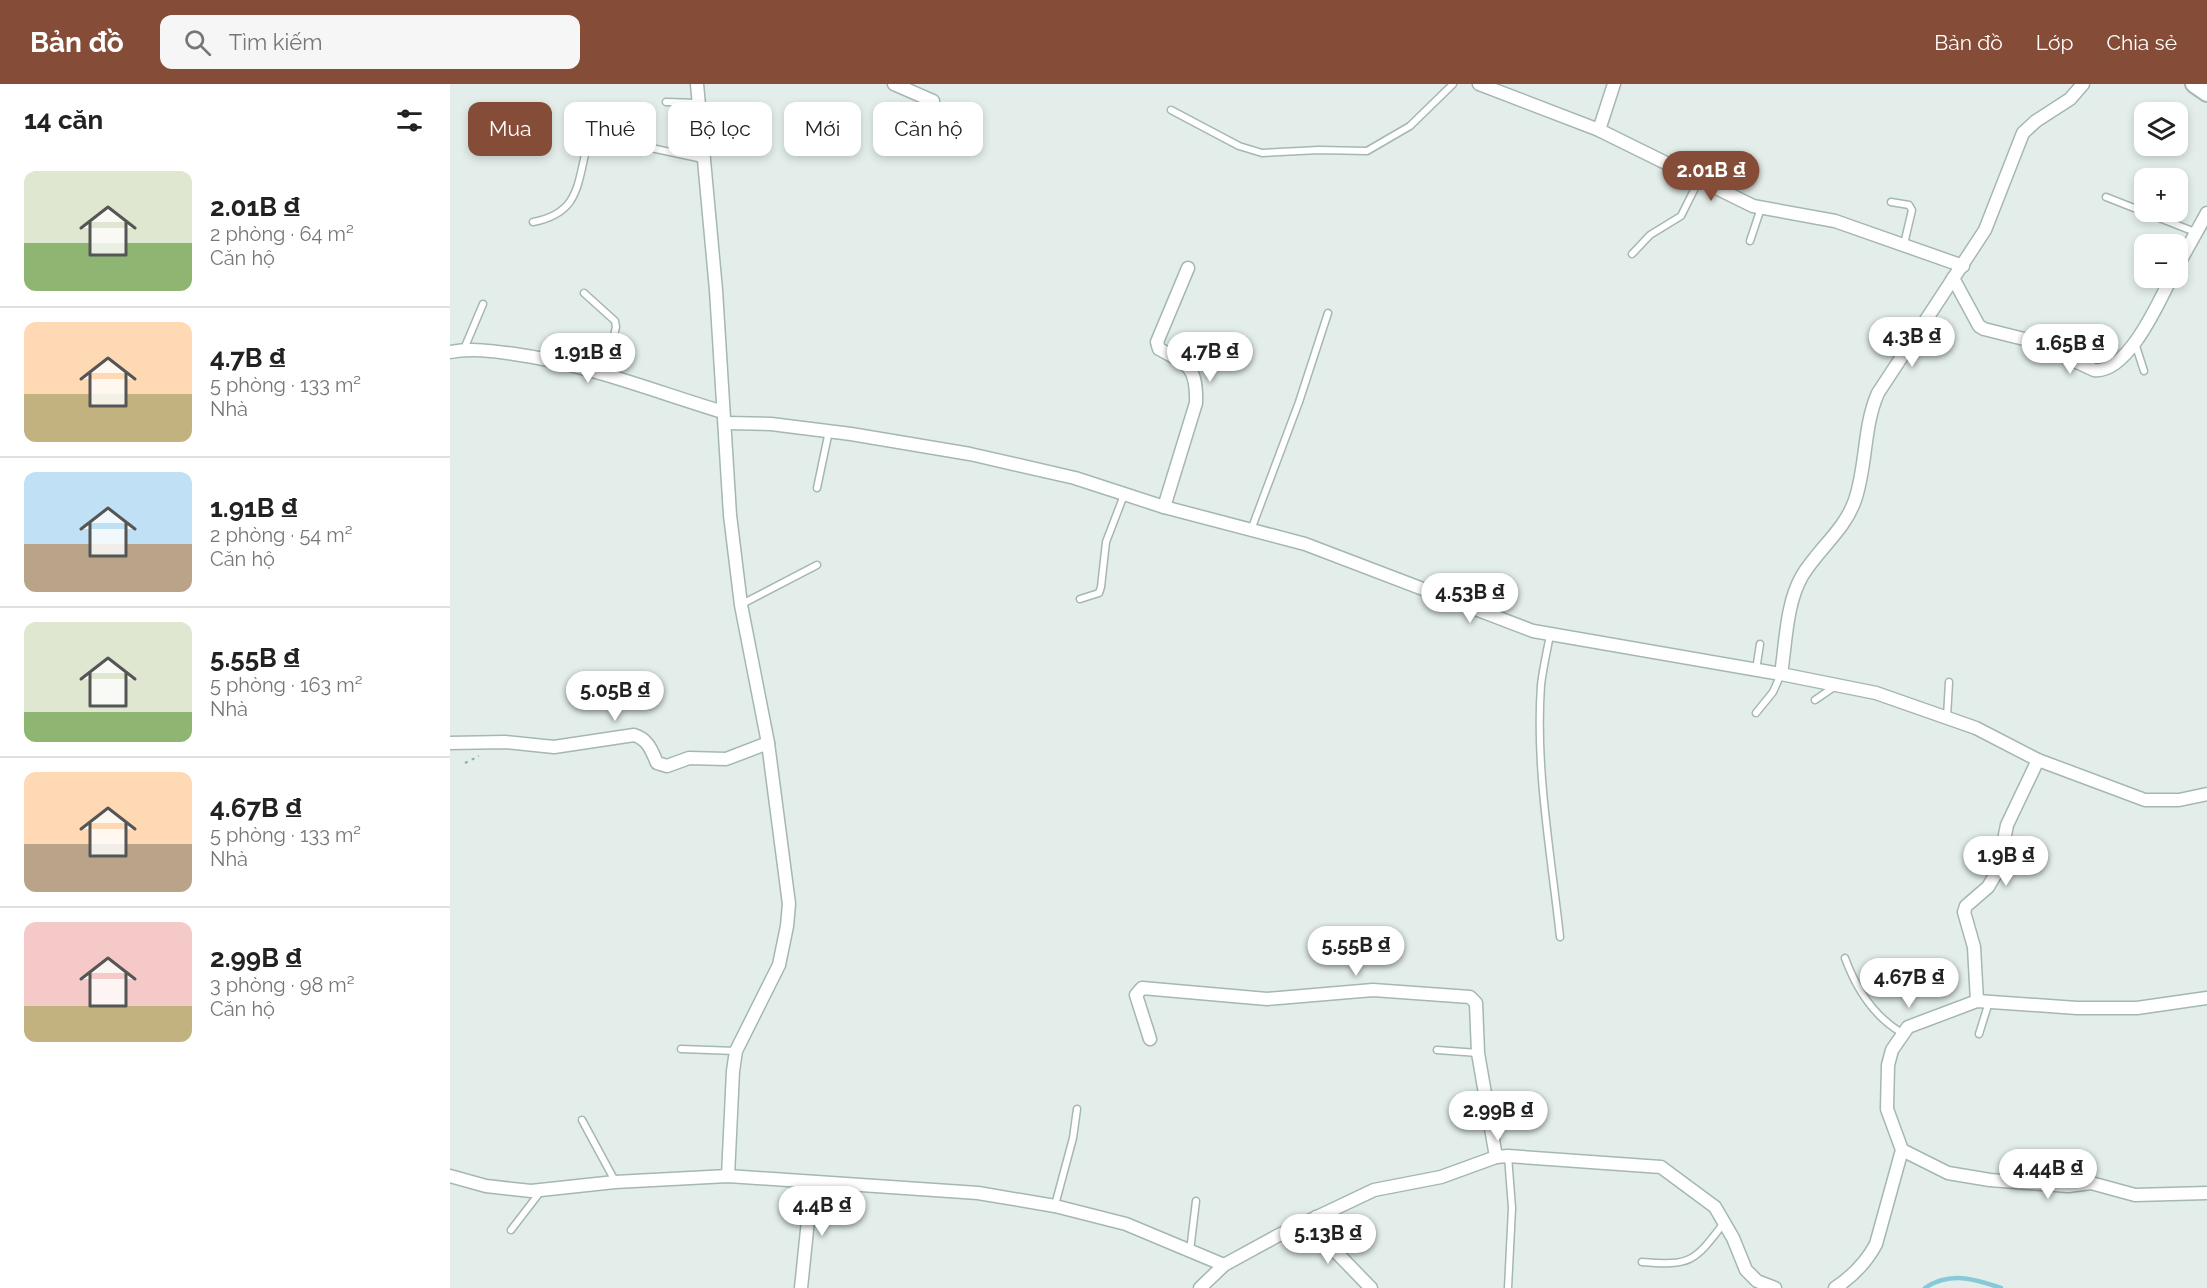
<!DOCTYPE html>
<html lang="vi">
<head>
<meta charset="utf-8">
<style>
  body { margin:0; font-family:Raleway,sans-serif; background:#f6f6f6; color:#222; height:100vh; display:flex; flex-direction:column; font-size:22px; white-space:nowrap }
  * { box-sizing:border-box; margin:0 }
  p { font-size:20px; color:#767676 }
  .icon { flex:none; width:33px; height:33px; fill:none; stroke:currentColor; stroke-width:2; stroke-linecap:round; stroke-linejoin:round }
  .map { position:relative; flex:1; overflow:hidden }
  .drawer { display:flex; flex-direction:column; background:#fff; width:450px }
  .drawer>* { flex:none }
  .top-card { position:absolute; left:18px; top:18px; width:570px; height:54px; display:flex; gap:12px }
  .tools { position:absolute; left:1684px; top:18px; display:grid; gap:12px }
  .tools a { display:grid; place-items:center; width:54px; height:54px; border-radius:12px; background:#fff; box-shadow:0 3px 9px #0003; font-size:30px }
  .price { position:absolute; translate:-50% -51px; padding:0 14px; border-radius:21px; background:#fff; color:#222; font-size:20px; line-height:39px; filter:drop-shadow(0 2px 3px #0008) }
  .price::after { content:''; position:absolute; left:50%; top:36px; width:18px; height:14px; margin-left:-9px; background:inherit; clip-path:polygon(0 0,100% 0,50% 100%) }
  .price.selected { background:#854d38; color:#fff }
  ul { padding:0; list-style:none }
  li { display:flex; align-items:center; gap:18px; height:150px; padding:0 24px }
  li+li { border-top:2px solid #e0e0e0 }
  li span { display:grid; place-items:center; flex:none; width:168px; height:120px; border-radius:12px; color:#555 }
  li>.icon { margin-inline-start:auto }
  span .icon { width:72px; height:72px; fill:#fffc; stroke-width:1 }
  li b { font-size:26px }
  h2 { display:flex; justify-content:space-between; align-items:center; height:72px; padding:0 24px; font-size:26px }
  .chip { padding:0 21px; border-radius:12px; background:#fff; box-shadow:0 3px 9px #0003; font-size:21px; line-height:54px }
  .chip.selected { background:#854d38; color:#fff }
  header { display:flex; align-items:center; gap:36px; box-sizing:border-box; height:84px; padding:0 30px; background:#854d38; color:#fff }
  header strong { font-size:28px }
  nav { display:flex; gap:33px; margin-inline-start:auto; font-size:21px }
  .search { width:420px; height:54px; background:#f6f6f6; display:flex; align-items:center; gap:15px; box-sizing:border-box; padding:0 21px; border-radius:12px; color:#767676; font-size:22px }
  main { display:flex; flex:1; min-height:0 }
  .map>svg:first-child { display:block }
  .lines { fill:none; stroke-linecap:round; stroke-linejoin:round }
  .stream { stroke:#87c9d8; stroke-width:4.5 }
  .service-casing { stroke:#a5b7b2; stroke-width:9 }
  .minor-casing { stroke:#a5b7b2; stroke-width:15 }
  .tertiary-casing { stroke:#a5b7b2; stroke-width:20 }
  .path { stroke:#81b5a6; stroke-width:2; stroke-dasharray:3 4.5; stroke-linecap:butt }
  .service { stroke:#fff; stroke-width:6 }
  .minor { stroke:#fff; stroke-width:12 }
  .tertiary { stroke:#fff; stroke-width:16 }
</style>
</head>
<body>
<header>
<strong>Bản đồ</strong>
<div class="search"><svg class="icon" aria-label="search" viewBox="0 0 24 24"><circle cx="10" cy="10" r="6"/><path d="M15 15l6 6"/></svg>Tìm kiếm</div>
<nav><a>Bản đồ</a><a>Lớp</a><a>Chia sẻ</a></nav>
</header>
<main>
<section class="drawer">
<h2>14 căn<svg class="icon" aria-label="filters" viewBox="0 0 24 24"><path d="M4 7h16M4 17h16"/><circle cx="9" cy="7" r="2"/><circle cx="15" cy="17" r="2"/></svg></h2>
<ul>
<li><span style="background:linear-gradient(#dfe7d0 60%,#8fb573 0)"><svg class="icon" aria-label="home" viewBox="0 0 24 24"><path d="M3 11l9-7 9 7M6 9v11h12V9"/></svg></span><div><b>2.01B ₫</b><p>2 phòng · 64 m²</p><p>Căn hộ</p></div></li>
<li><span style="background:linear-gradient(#ffd9b3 60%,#c2b280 0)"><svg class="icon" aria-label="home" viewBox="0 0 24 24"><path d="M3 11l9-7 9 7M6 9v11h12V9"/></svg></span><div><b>4.7B ₫</b><p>5 phòng · 133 m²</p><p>Nhà</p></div></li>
<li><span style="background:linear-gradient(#bfe0f5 60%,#b9a48a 0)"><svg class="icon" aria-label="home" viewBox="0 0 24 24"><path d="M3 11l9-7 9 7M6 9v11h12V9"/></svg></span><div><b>1.91B ₫</b><p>2 phòng · 54 m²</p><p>Căn hộ</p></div></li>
<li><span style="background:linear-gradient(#dfe7d0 75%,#8fb573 0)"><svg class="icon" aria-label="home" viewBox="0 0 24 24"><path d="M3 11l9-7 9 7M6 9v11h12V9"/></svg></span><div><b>5.55B ₫</b><p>5 phòng · 163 m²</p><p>Nhà</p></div></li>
<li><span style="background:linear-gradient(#ffd9b3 60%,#b9a48a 0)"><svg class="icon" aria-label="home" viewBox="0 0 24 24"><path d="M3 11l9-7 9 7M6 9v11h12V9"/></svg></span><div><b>4.67B ₫</b><p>5 phòng · 133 m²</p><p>Nhà</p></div></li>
<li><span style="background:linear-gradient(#f6c9c9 70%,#c2b280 0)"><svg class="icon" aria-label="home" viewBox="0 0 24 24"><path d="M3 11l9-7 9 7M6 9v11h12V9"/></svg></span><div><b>2.99B ₫</b><p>3 phòng · 98 m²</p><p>Căn hộ</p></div></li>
</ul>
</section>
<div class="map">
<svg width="1757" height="1204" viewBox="0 0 1757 1204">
  <rect width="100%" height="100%" fill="#e3eeea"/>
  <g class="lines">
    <!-- stream -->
    <path class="stream" d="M1475,1204C1500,1187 1525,1195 1551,1204"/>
    <defs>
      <g id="service">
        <path d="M216,18L247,19"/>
        <path d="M721,26L789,62L812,69L869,66L917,67L960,42L1003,0"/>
        <path d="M1656,113L1745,148"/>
        <path d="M1441,118L1459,121L1462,126L1454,160"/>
        <path d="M83,138C129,129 127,102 137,62L142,55L149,53L253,75"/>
        <path d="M1300,157L1311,124"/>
        <path d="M1182,170L1200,151L1231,132L1249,96"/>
        <path d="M134,209L165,237L166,243L155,289"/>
        <path d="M1685,259L1694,287"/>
        <path d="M14,265L33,220"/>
        <path d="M367,404L379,347"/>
        <path d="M801,446L849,318L878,229"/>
        <path d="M630,515L649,509L651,503L656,458L674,411"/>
        <path d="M292,520L367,481"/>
        <path d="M1100,551C1097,567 1093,584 1091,601C1085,684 1101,770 1110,853"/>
        <path d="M1306,586L1310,560"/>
        <path d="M1365,616L1387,601"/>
        <path d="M1306,629L1323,608L1331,590"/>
        <path d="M1497,633L1499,598"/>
        <path d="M1395,874C1406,904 1423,932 1452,949"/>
        <path d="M1529,950L1539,918"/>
        <path d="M231,965L286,967"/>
        <path d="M987,966L1028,969"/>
        <path d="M132,1036L165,1097"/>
        <path d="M605,1121L623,1054L627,1025"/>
        <path d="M61,1146L91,1107"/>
        <path d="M740,1167L746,1117"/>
        <path d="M1192,1178C1241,1182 1244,1178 1274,1139"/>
        <path d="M1058,1204L1062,1124L1058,1072"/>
      </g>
      <g id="minor">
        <path d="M247,0L266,206L280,431L291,521L318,659L339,820L337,842L329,881L286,967L283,987L278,1092"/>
        <path d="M444,0L483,17"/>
        <path d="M1029,0L1149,46L1303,122L1385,137L1513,182"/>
        <path d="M1149,46L1164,0"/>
        <path d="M1728,181L1757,129"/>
        <path d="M1503,194L1529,242L1534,245L1582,257L1644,286C1677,290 1708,220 1721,194"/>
        <path d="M0,268C21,264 43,267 64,270C137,280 203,307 273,328"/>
        <path d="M275,339L321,340L401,350L520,370L625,394L714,423L855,460L1083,547L1331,590L1426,609L1526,644L1588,676L1695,716H1729L1757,710"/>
        <path d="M714,423L746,319C747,283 739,281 709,265L707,258L738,184"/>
        <path d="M1331,590C1336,558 1336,520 1352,492C1368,465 1395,446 1405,416C1417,381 1413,343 1428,309L1535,146L1573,49L1586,37L1620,15L1633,0"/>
        <path d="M0,659L55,658L104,663L184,651C198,655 202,667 207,679L217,682L239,674L276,675L318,659"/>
        <path d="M1527,917L1524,863L1514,828L1516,822L1538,803L1548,786L1557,741L1588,676"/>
        <path d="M700,955L686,911L692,904L817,915L923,906L1020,913L1026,919L1028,969L1046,1073"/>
        <path d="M1452,1066L1498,1089L1540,1096L1618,1102L1641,1099L1685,1111L1757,1109"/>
        <path d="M0,1092L36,1102L81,1107L165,1098L278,1092L528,1109L605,1122L676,1140L774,1181"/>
        <path d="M866,1133L886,1168L921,1204"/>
        <path d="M351,1204L362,1098"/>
        <path d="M750,1204L774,1181L827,1152L924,1106L991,1093L1046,1073L1058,1072L1211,1083L1265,1123L1283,1154L1296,1186L1307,1197L1325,1204"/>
        <path d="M1385,1204C1403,1192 1416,1179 1426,1160L1452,1066L1437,1025L1438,981L1442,966L1458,943L1527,917L1627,924H1687L1757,914"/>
      </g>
      <path id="tertiary" d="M1744,0L1757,9"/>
    </defs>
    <!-- service casing -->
    <use href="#service" class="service-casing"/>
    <!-- minor casing -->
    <use href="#minor" class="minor-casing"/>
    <!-- tertiary casing -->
    <use href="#tertiary" class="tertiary-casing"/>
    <!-- path -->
    <path class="path" d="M15,679L29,672"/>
    <!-- service -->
    <use href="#service" class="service"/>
    <!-- minor -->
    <use href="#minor" class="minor"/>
    <!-- tertiary -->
    <use href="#tertiary" class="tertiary"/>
  </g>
</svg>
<div class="tools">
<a><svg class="icon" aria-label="layers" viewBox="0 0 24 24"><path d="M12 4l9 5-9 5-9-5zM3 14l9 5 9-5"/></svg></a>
<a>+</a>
<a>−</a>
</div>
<b class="price selected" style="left:1261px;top:118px">2.01B ₫</b>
<b class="price" style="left:1462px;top:284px">4.3B ₫</b>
<b class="price" style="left:1620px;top:291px">1.65B ₫</b>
<b class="price" style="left:760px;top:299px">4.7B ₫</b>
<b class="price" style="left:138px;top:300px">1.91B ₫</b>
<b class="price" style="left:1020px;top:540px">4.53B ₫</b>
<b class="price" style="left:165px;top:638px">5.05B ₫</b>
<b class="price" style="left:1556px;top:803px">1.9B ₫</b>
<b class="price" style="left:906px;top:893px">5.55B ₫</b>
<b class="price" style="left:1459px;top:925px">4.67B ₫</b>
<b class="price" style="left:1048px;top:1058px">2.99B ₫</b>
<b class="price" style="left:1598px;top:1116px">4.44B ₫</b>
<b class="price" style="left:372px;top:1153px">4.4B ₫</b>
<b class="price" style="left:878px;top:1181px">5.13B ₫</b>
<div class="top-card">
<a class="chip selected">Mua</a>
<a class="chip">Thuê</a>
<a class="chip">Bộ lọc</a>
<a class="chip">Mới</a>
<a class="chip">Căn hộ</a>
</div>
</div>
</main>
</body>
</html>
